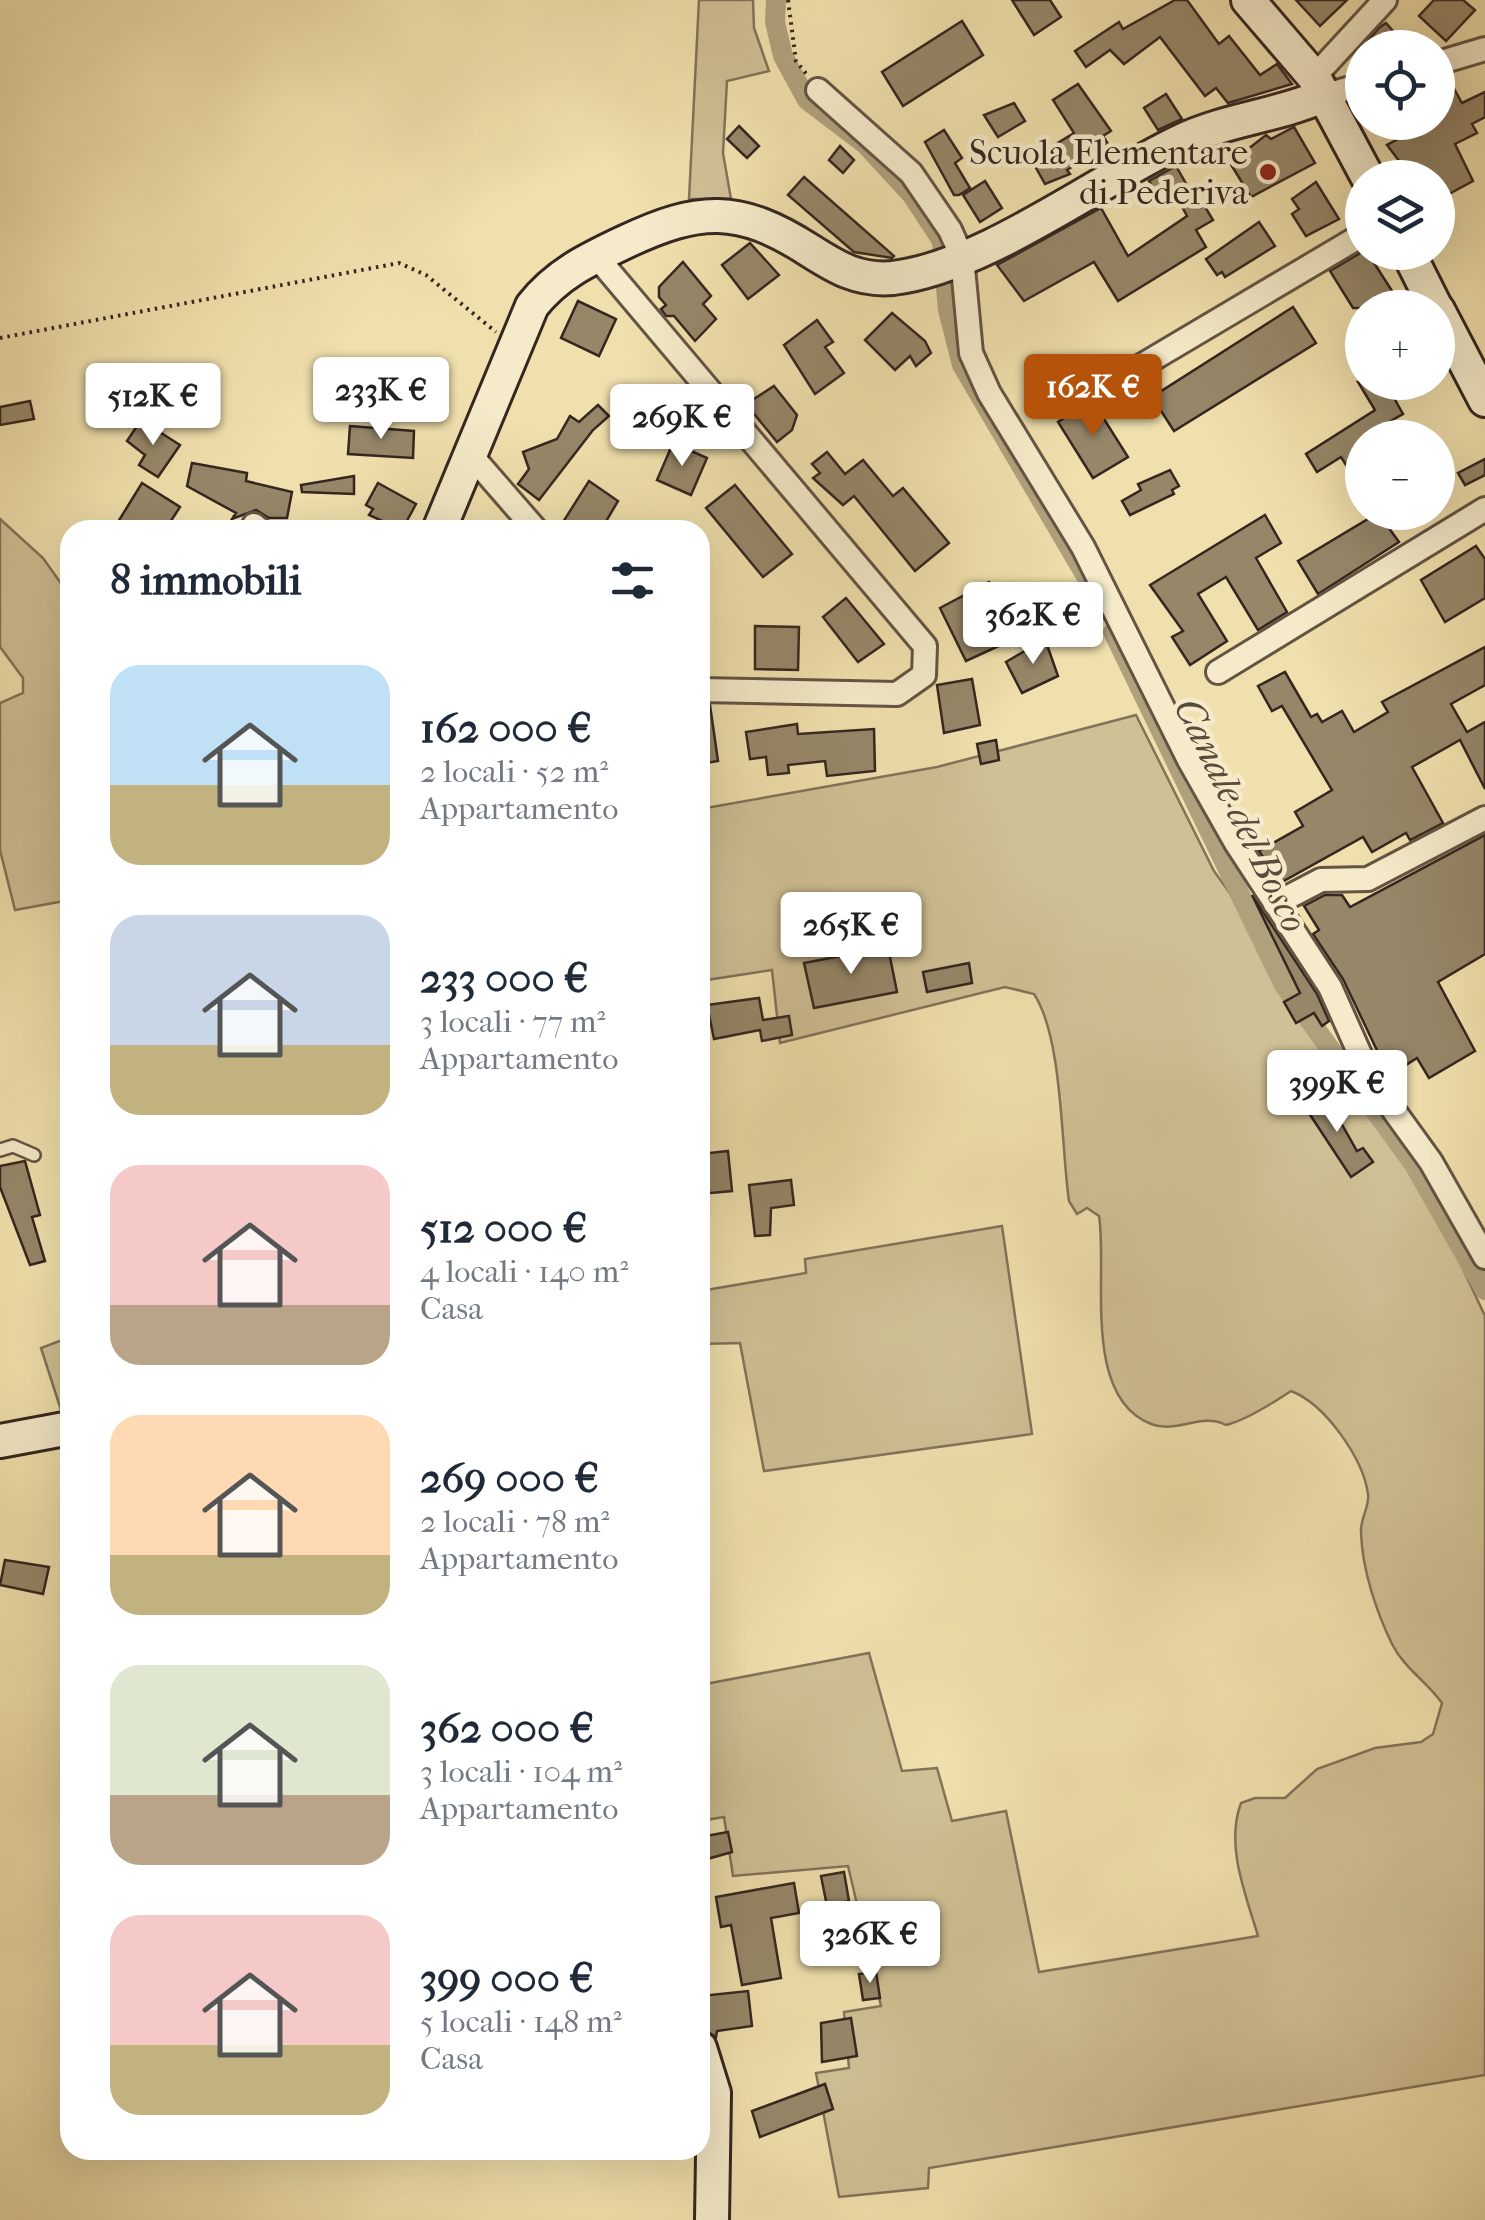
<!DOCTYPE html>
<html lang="it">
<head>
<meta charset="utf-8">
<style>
  body { margin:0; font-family:"IM FELL French Canon",serif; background:#f6f6f7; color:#1f2937; height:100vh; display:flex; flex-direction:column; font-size:38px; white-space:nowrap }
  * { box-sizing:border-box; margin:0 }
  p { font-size:32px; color:#747a83 }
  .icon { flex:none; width:55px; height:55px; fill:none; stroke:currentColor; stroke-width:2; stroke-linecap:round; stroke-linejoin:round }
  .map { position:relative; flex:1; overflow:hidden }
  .drawer { position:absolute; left:60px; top:520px; width:650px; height:1640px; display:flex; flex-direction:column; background:#fff; border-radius:30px; box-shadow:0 10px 40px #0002 }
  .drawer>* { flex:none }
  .tools { position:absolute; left:1345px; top:30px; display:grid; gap:20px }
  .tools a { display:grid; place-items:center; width:110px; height:110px; border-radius:50%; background:#fff; box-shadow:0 10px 40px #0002; font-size:50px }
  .price { position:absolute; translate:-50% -85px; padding:0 22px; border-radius:10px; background:#fff; color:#222; font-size:32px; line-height:65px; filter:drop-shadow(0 2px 5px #0008) }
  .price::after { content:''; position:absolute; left:50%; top:60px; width:30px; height:22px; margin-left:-15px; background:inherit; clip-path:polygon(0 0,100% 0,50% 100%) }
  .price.selected { background:#b45309; color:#fff }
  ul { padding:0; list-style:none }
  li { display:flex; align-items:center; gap:30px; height:250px; padding:0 50px }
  li span { display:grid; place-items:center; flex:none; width:280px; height:200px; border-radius:30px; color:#555 }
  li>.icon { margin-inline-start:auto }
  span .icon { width:120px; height:120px; fill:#fffc; stroke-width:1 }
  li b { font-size:42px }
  h2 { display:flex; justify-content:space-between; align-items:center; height:120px; padding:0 50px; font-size:42px }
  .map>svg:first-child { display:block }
  .green { fill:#d0c095; stroke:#82735a; stroke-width:2.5 }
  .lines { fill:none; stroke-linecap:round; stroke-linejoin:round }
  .canal { stroke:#b0a17d; stroke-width:20 }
  .building { fill:#968769; stroke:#352620; stroke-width:2.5 }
  .lane-casing { stroke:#645443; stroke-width:16 }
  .street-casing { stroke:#645443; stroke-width:28 }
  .secondary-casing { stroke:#352620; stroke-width:38 }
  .path { stroke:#352620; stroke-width:4; stroke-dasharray:2.5 5; stroke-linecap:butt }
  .lane { stroke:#f5ebca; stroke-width:11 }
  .street { stroke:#f5ebca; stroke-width:22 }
  .secondary { stroke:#f5ebca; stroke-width:32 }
  .poi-dot { fill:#8f2418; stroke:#f5ebca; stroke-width:4 }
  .labels { text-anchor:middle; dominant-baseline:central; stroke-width:9; stroke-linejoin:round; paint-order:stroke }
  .poi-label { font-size:35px; fill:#352620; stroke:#f5ebca; text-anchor:end }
  .water-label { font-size:38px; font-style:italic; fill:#5a4b3c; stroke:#f5ebca }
</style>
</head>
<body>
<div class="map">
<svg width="1485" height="2220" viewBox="0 0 1485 2220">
  <rect width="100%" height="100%" fill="#f0e0ad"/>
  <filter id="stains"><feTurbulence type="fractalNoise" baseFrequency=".002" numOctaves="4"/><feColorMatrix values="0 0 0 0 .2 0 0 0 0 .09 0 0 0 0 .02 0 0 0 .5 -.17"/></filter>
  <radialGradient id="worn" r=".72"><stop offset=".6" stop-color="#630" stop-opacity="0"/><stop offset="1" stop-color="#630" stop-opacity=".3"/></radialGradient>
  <!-- green -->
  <g class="green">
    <path d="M699,0H753L754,28L769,71L727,81L723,153L731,199H689Z"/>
    <path d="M0,519L43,558L70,596V900L15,910L0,850V703L23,693V678L0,647Z"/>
    <path d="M1136,715L1214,871L1316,1013L1350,1089L1403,1157L1443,1226L1485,1316V2075L929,2168L928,2188L839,2197L816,2073L849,2068L844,2012L881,2006L848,1866L733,1876L724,1817L700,1821V1685L869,1653L902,1771L937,1768L952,1821L1006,1811L1039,1972L1258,1936C1246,1895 1225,1846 1241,1803L1255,1798H1285L1317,1769L1375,1748L1421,1742L1433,1734L1442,1703C1426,1681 1404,1668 1392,1644C1376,1611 1362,1569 1361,1532C1360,1519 1370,1506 1368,1494C1363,1458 1325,1404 1291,1391C1273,1403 1247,1420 1226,1425C1201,1412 1177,1434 1151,1424C1081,1397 1108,1272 1099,1216L1087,1208L1077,1214L1069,1201C1061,1147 1063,1038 1034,994L1005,987L780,1043L772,970L700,981V809L937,767Z"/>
    <path d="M1002,1226L1032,1434L764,1471L740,1343L700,1344V1291L806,1273L805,1259Z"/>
    <path d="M70,1337V1408L61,1410L41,1348Z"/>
  </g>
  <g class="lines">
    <!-- canal -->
    <g class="canal">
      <path d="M776,0L775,22L783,56L807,100L865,144L912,195L942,241L948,310L962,365L1090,583"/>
      <path d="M1113,632L1284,985L1415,1166L1485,1290"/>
    </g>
  </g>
  <!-- building -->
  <g class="building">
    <path d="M1012,0H1050L1061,17L1034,35Z"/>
    <path d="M1175,0H1187L1219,44L1229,36L1260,75L1277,64L1292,84L1228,103L1216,88L1205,96L1160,37L1124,64L1110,50L1086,67L1075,51L1119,22L1123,29Z"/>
    <path d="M1296,0H1347L1320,26Z"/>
    <path d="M1434,0H1463L1475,10L1446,41L1419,16Z"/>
    <path d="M962,21L983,55L903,106L882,72Z"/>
    <path d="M1386,23L1408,48H1362L1379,28Z"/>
    <path d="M1447,76L1462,103L1485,92V117L1472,124L1477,133L1455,144L1473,181L1438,200V178H1412L1387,145L1420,127L1417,122H1438V78Z"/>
    <path d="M1078,84L1111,131L1103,136L1108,144L1067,170L1070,174L1045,184L1031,159L1074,133L1053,100Z"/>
    <path d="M1166,94L1182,119L1158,130L1144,108Z"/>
    <path d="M1014,103L1025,121L998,137L984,115Z"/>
    <path d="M739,126L759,146L747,158L727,139Z"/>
    <path d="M1294,127L1315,163L1251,197L1230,163L1266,135L1271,139Z"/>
    <path d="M944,130L962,158L955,163L970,188L959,195H954L925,142Z"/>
    <path d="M840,146L854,160L843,173L829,160Z"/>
    <path d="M1176,166L1200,208L1204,205L1213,220L1196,230L1206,247L1118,301L1094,262L1024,301L997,265L1101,208L1128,256L1187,216L1173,190L1159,198L1149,181Z"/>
    <path d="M804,177L894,256L892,258L854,252L788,195Z"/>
    <path d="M985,181L1002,208L980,222L963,195Z"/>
    <path d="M1316,182L1339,219L1306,236L1292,214L1299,209L1292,199Z"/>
    <path d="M1259,222L1275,246L1225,277L1222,272L1217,275L1206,259Z"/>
    <path d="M750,243L779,275L748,299L722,265Z"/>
    <path d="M1362,252H1367L1394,294L1373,308H1353L1330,271Z"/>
    <path d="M683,262L711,296L703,304L716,319L695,341L674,316H666L661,309L666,305L659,297V287Z"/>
    <path d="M578,301L616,319L599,356L561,338Z"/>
    <path d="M1293,307L1316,343L1174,431L1152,397Z"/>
    <path d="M892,313L925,341L931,353L916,366L910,356L895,370L865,340Z"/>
    <path d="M817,320L833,342L825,347L844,373L815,394L784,345Z"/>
    <path d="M1358,382H1385L1403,414L1362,437V490L1341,457L1317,472L1306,454L1375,410Z"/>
    <path d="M774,386L797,415L792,430L777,442L746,404Z"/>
    <path d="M1092,400L1128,457L1093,478L1058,422Z"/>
    <path d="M30,401L34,419L0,425V407Z"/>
    <path d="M598,405L609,416L593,430L539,500L518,484L529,469L523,452L557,439L570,416L579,422Z"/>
    <path d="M141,420L180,445L158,477L139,465L145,455L127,441Z"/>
    <path d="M350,426L414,431L413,458L348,454Z"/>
    <path d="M673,443L707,458L691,495L657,480Z"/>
    <path d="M827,452L845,474L863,460L893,496L903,488L949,543L915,571L854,496L843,505L813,478L820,473L812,464Z"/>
    <path d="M1485,459V475L1465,485L1458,473Z"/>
    <path d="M192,463L247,473L246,481L292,492L287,518H269L256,510L232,519L236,513L187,486Z"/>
    <path d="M1170,470L1179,486L1172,490L1174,494L1130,515L1122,501L1141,490L1138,484Z"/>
    <path d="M354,476V494L302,492L301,485Z"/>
    <path d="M589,481L618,501L601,530H558Z"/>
    <path d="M142,483L180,507L165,530H113Z"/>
    <path d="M378,483L416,504L402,530L369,515L373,509L366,505Z"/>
    <path d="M735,485L792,554L763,577L706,508Z"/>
    <path d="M1378,513L1399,542L1318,594L1298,561Z"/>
    <path d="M1265,515L1281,543L1256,558L1287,612L1258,630L1226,577L1198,594L1227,641L1190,665L1172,637L1183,631L1150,585Z"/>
    <path d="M1476,546L1485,559V598L1445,622L1421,580Z"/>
    <path d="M989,582L1011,613L996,622L1005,643L966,661L940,608Z"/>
    <path d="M846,598L884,644L858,662L823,617Z"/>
    <path d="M755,626L799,627L798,670L755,669Z"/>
    <path d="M1045,639L1058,676L1022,693L1006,662Z"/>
    <path d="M1485,647V685L1451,704L1467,732L1485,722V789L1460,740L1412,767L1443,823L1410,840L1406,833L1372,852L1363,837L1280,883L1259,851L1303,826L1295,812L1332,790L1282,706L1272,711L1258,686L1285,672L1311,717L1317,714L1322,722L1342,711L1354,732L1388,712L1382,702Z"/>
    <path d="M972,679L980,725L944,733L937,685Z"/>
    <path d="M700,705H710L718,761L700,764Z"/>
    <path d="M797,724L798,734L874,729L875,771L827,776L825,761L788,765L789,773L768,775L766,757L750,759L746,732Z"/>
    <path d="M996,740L999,760L981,764L977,744Z"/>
    <path d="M1485,835V954L1438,982L1475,1051L1429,1078L1417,1058L1406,1065L1399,1053L1383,1063L1343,979L1313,934L1319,930L1304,906L1325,895H1342L1350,907Z"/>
    <path d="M1252,895L1317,994L1329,1021L1322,1026L1314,1013L1296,1023L1284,1002L1300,993Z"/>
    <path d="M888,947L897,992L814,1008L804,963Z"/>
    <path d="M969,963L972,983L927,992L923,972Z"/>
    <path d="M759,998L763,1020L789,1016L792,1035L762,1041L760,1030L714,1039L707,1005Z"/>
    <path d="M1323,1091L1357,1151L1363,1148L1373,1162L1351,1177L1303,1104Z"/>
    <path d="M728,1151L732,1191L700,1194V1154Z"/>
    <path d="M25,1161L40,1215L32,1217L45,1261L30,1265L0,1187V1166Z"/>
    <path d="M791,1180L794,1205L771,1208L770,1235L755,1236L749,1185Z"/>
    <path d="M5,1560L49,1567L43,1594L0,1585Z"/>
    <path d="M728,1832L732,1852L700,1861V1837Z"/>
    <path d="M844,1872L849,1901L827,1906L821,1876Z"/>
    <path d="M794,1883L799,1913L771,1918L781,1978L742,1985L731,1925L721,1927L716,1897Z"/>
    <path d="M876,1972L880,1998L863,2000L859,1974Z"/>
    <path d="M748,1991L752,2026L717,2031L716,2037L701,2028L700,1996Z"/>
    <path d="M851,2018L857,2056L822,2062L821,2023Z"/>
    <path d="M825,2084L833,2109L760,2137L752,2111Z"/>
  </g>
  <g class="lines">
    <defs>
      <path id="lane" d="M0,1150L13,1146L34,1155"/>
      <g id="street">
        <path d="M1438,63L1485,49"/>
        <path d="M1314,77L1385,0"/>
        <path d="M818,90L911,173L950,230L962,257L971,353L989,393L1083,547L1189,760L1236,843L1330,987L1371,1079L1431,1162L1485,1257"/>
        <path d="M1325,95L1362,85"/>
        <path d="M596,256L925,646L924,675L897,694L700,690"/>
        <path d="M1141,366L1362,235"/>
        <path d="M469,453L536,530"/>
        <path d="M254,525L260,530"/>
        <path d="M1218,672L1485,509"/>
        <path d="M1275,904L1321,880L1368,879L1485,818"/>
      </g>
      <g id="secondary">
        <path d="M1248,0L1314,77L1368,178"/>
        <path d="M1408,252L1436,308"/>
        <path d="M1438,310L1485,400"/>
        <path d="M439,530L532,306C557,274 589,259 625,242C699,207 739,205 809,250C837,268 859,281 893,278C985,267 1096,181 1181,141C1227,119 1278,116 1325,95"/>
        <path d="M0,1441L70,1428"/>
        <path d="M700,2048L714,2093L712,2220"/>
      </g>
    </defs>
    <!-- lane casing -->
    <use href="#lane" class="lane-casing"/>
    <!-- street casing -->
    <use href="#street" class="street-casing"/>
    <!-- secondary casing -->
    <use href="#secondary" class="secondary-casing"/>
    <!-- path -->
    <g class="path">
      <path d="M788,0L796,61L808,76"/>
      <path d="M0,338L399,263L426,275L496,332"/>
    </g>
    <!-- lane -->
    <use href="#lane" class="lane"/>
    <!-- street -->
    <use href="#street" class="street"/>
    <!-- secondary -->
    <use href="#secondary" class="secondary"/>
  </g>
  <!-- markers -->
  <circle class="poi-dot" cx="1268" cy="172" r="10"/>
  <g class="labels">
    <!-- poi labels -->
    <g class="poi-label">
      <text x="1248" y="152">Scuola Elementare<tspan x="1248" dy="40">di Pederiva</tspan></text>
    </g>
    <!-- water labels -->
    <g class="water-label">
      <text transform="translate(1241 815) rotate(64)">Canale del Bosco</text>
    </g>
  </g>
  <rect width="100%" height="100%" filter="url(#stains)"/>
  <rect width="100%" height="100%" fill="url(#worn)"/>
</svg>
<div class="tools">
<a><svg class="icon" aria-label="locate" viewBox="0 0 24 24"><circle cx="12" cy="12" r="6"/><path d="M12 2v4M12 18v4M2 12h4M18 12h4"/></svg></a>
<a><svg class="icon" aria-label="layers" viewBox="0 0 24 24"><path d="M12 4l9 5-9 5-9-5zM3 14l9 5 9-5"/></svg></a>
<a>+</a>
<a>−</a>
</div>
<b class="price selected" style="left:1093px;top:439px">162K €</b>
<b class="price" style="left:381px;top:442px">233K €</b>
<b class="price" style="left:153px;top:448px">512K €</b>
<b class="price" style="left:682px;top:469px">269K €</b>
<b class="price" style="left:1033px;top:667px">362K €</b>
<b class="price" style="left:851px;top:977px">265K €</b>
<b class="price" style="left:1337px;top:1135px">399K €</b>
<b class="price" style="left:870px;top:1986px">326K €</b>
<section class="drawer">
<h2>8 immobili<svg class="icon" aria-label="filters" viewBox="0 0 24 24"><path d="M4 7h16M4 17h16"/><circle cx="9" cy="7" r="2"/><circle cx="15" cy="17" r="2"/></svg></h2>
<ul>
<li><span style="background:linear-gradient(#bfe0f5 60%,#c2b280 0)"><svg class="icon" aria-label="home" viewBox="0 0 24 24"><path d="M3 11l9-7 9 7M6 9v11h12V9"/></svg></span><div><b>162 000 €</b><p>2 locali · 52 m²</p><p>Appartamento</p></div></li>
<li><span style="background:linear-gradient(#c9d6e8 65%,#c2b280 0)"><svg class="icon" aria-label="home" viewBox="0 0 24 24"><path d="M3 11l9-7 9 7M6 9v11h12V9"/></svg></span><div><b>233 000 €</b><p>3 locali · 77 m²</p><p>Appartamento</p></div></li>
<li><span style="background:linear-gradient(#f6c9c9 70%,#b9a48a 0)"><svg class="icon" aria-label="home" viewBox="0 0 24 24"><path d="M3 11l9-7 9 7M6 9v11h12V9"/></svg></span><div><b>512 000 €</b><p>4 locali · 140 m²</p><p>Casa</p></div></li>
<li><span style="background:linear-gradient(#ffd9b3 70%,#c2b280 0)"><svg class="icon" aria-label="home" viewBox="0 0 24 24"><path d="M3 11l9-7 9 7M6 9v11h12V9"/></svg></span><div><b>269 000 €</b><p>2 locali · 78 m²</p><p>Appartamento</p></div></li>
<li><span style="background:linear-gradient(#dfe7d0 65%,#b9a48a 0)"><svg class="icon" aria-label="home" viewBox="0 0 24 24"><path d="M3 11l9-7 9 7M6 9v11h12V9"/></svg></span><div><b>362 000 €</b><p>3 locali · 104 m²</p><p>Appartamento</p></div></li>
<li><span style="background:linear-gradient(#f6c9c9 65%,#c2b280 0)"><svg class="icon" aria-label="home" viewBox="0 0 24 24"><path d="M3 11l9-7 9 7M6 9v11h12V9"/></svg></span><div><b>399 000 €</b><p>5 locali · 148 m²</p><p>Casa</p></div></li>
</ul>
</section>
</div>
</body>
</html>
